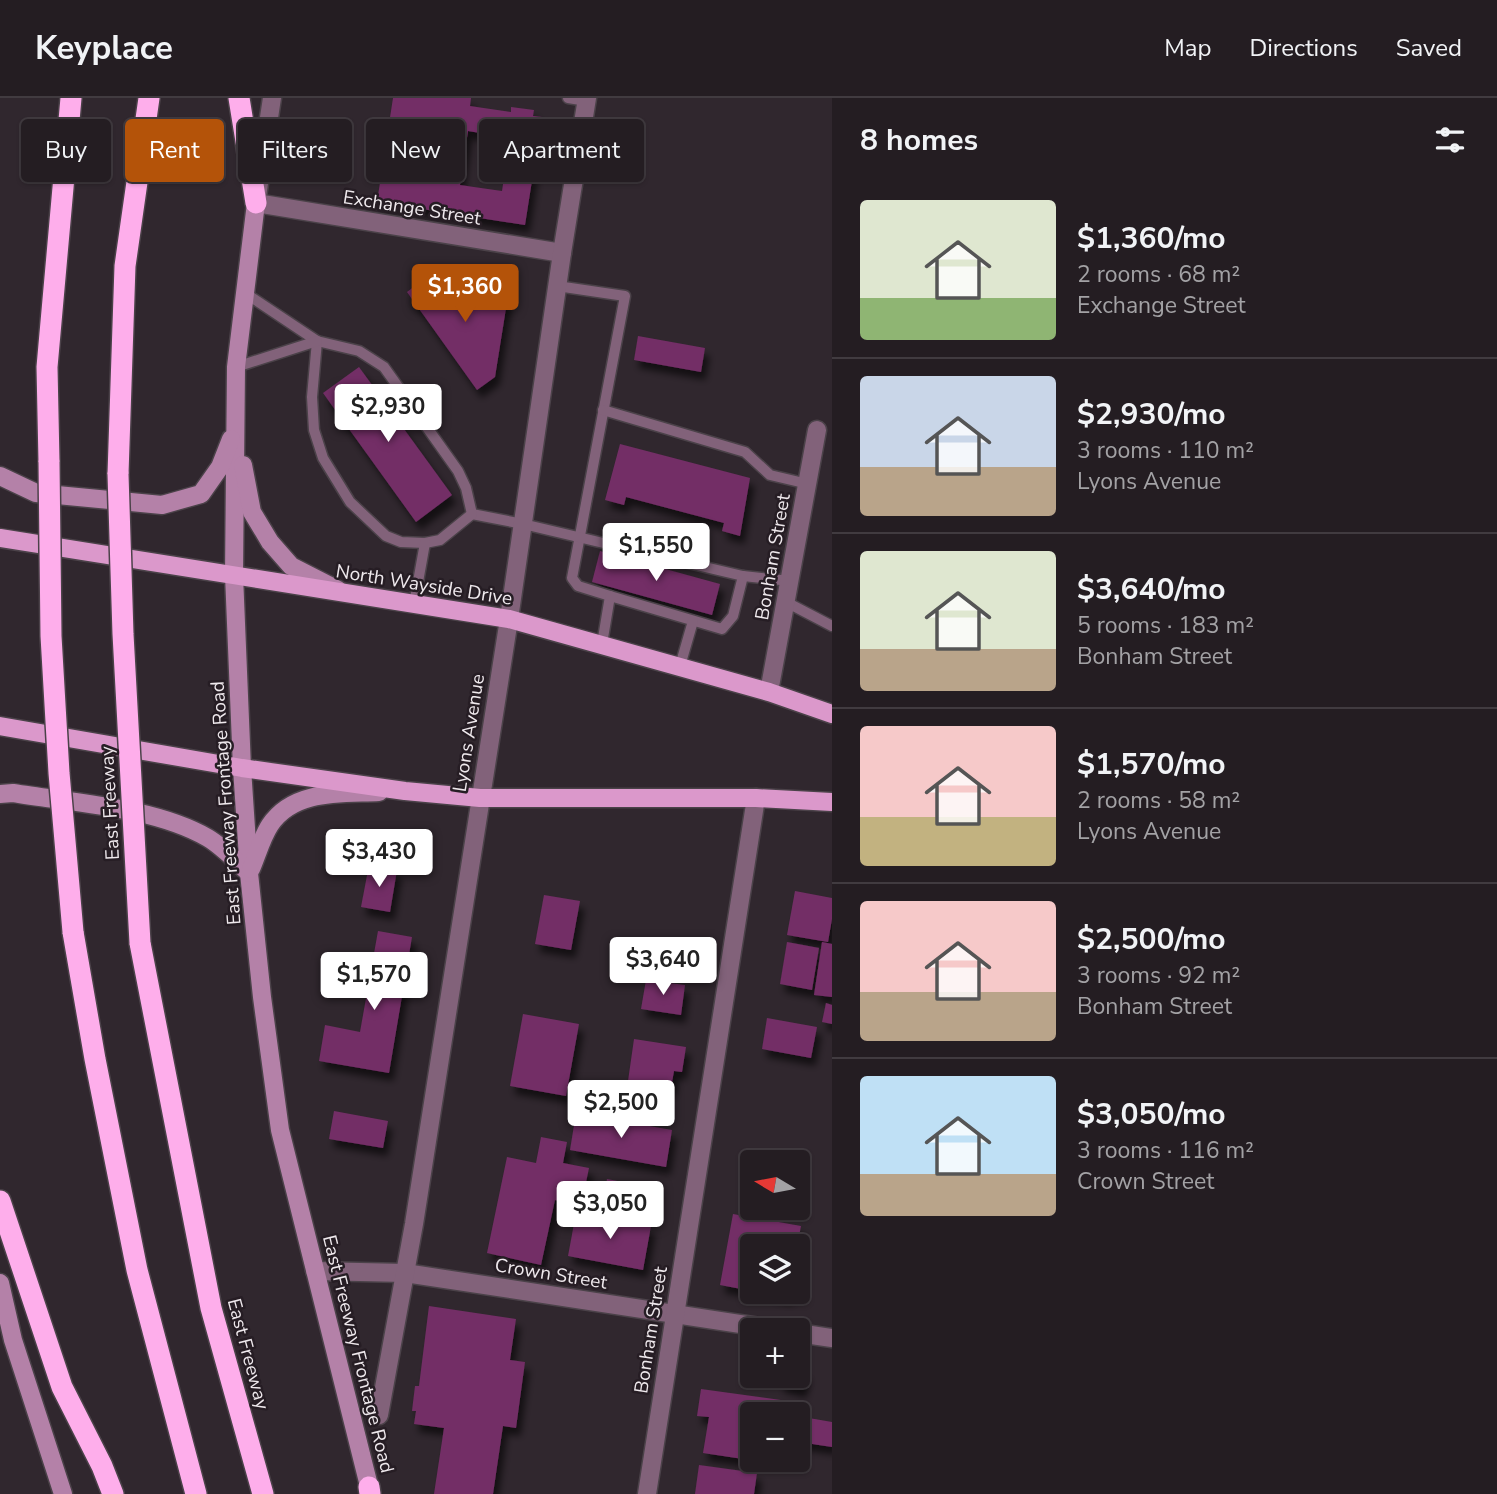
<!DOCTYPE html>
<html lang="en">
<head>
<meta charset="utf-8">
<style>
  body { margin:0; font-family:"Nunito Sans",sans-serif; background:#302a2f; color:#f1f3f6; height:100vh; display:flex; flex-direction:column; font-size:26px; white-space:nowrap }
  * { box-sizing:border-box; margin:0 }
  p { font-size:23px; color:#a3a2a5 }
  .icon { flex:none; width:38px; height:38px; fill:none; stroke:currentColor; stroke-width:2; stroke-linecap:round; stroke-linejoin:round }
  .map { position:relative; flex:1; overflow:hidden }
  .sheet { display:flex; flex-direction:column; background:#241d22; width:665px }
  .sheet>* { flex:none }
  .guide { position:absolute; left:21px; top:21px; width:665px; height:63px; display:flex; gap:14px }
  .needle { width:46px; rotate:280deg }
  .tools { position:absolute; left:740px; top:1052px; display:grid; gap:14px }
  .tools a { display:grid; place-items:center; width:70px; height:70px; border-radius:7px; background:#241d22; box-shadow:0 2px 5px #0004,0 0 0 2px #413b40; font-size:35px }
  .price { position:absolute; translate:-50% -60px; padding:0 16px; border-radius:7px; background:#fff; color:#222; font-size:23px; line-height:46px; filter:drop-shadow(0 2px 4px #0008) }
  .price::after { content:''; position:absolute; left:50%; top:42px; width:21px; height:16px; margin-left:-10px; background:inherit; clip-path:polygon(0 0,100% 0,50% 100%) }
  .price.active { background:#b45309; color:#fff }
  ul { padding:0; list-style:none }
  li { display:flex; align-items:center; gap:21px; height:175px; padding:0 28px }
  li+li { border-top:2px solid #413b40 }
  li span { display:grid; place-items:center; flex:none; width:196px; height:140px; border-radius:7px; color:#555 }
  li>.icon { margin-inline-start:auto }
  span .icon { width:84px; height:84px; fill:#fffc; stroke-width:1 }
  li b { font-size:30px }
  h2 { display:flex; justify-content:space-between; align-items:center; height:84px; padding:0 28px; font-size:30px }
  .tag { padding:0 24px; border-radius:7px; background:#241d22; box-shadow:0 2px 5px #0004,0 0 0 2px #413b40; font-size:24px; line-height:63px }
  .tag.active { background:#b45309; color:#fff }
  header { display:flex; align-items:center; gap:42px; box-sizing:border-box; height:98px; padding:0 35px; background:#241d22; border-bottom:2px solid #413b40 }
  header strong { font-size:33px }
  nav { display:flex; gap:38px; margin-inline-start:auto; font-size:24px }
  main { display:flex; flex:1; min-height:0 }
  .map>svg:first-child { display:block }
  .building { fill:#732e66; fill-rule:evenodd; filter:url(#shadow) }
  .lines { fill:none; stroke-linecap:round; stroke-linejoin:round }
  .service-casing { stroke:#4b4249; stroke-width:13 }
  .minor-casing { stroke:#4b4249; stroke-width:21 }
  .secondary-casing { stroke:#4b4249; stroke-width:21 }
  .primary-casing { stroke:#4b4249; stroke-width:21 }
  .motorway-casing { stroke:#4b4249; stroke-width:24 }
  .service { stroke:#82627a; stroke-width:10 }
  .minor { stroke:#82627a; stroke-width:18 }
  .secondary { stroke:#b481a8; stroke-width:18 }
  .primary { stroke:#db98cb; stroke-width:18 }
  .motorway { stroke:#feaeeb; stroke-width:21 }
  .motorway-bridge-casing { stroke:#4b4249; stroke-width:24; stroke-linecap:butt }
  .motorway-bridge { stroke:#feaeeb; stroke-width:21 }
  .labels { text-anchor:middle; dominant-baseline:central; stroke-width:5; stroke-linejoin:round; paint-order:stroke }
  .street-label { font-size:19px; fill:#efe9ed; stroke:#261d24 }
</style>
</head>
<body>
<header>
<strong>Keyplace</strong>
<nav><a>Map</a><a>Directions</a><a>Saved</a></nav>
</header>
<main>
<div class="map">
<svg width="832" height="1396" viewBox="0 0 832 1396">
  <defs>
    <filter id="shadow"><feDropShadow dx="4.5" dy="8" stdDeviation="3.5" flood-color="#0009"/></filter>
  </defs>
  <rect width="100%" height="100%" fill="#30272e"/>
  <!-- building -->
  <g class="building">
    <path d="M393,0H471L470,8L511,14V9L534,12L533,18L542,19L525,127L377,104ZM468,33L510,40L502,93L460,87Z"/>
    <path d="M424,181L499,194L507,204L495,279L477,292L407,194Z"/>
    <path d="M638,238L705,250L701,274L634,262Z"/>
    <path d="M359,269L452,397L416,424L323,295Z"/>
    <path d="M620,346L750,380L740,438L722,433L724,425L626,399L624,407L605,402Z"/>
    <path d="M600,453L720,486L712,517L592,484Z"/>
    <path d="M369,767L397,772L390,814L361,809Z"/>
    <path d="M795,793L832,800V821L828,844L787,837Z"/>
    <path d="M544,797L580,803L571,852L535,846Z"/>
    <path d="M378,833L412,839L389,975L319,963L325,927L360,934Z"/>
    <path d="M787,844L819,850L812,892L780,886Z"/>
    <path d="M822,844L832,846V899L814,897Z"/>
    <path d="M646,882L685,887L681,917L641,911Z"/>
    <path d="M826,905L832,907V926L822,924Z"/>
    <path d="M523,916L579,926L566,998L510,988Z"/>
    <path d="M767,920L817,929L811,960L762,951Z"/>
    <path d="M634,941L686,949L682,974L674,973L671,990L628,983Z"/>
    <path d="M334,1013L388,1023L383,1050L329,1041Z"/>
    <path d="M576,1015L672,1032L666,1069L570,1052Z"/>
    <path d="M541,1039L567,1044L563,1065L589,1070L581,1108L555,1102L541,1167L487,1155L507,1059L536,1065Z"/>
    <path d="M607,1081L655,1090L650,1119L602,1111Z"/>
    <path d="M576,1115L651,1128L643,1172L568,1158Z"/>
    <path d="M733,1116L801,1128L797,1148H752V1193L720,1187Z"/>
    <path d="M765,1194H789L788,1199Z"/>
    <path d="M429,1208L516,1221L510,1262L525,1264L516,1330L503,1328L493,1396H434L444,1330L414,1326L416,1313H412L415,1288H419Z"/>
    <path d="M798,1272L806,1274L802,1292L779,1286L781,1278H798Z"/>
    <path d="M701,1291L781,1302L779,1316H752V1325L749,1324L743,1361L703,1355L709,1319L697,1318Z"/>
    <path d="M803,1319L832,1324V1349L799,1344Z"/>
    <path d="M747,1344L752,1345V1359L745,1358Z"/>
    <path d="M699,1367L757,1375L754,1396H695Z"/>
  </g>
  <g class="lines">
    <defs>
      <g id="service">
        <path d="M568,0L587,3"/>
        <path d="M557,188L625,198L572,480L578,488L610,498L602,546"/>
        <path d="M245,195L317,243L359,253L384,269L458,373L466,390L472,416L523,426L743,478"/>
        <path d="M317,243L312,299L314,332L323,360L350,404L386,438L401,444L425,445L440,442L472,416"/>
        <path d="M236,269L317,243"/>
        <path d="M603,312L745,354L770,377L808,386"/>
        <path d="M610,498L722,531L733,518L743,478L790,483"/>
        <path d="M786,504L832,528"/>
        <path d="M414,506L425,445"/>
        <path d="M680,568L693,523"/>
      </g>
      <g id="minor">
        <path d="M272,0L256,105L562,155"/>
        <path d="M769,594L817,332"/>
        <path d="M315,1173L405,1175L780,1232"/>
        <path d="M798,1235L832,1240"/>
        <path d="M379,1317L414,1126L509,521L562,155L587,0"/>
        <path d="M647,1396L756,700"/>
      </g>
      <g id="secondary">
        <path d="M256,105L236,269L234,477L242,670L249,775L262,899L280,1032L371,1396"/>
        <path d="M243,367L252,414L270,444L291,468L338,492"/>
        <path d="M0,378L36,395L162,407L201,396L220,369L231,341"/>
        <path d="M0,696L13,695C74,705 154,709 208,740C223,749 236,763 249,775"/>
        <path d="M251,771C257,757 262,739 270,727C294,691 342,696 379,694"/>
        <path d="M0,1185L13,1242L63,1396"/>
      </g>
      <g id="primary">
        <path d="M0,440L509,521L769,594L832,616"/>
        <path d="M0,628L242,670L405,693L480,700H756L832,704"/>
      </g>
      <g id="motorway">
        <path d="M239,0L256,105"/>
        <path d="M49,364L47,269L71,0"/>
        <path d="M118,376L125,168L149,0"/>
        <path d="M73,834L95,961L137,1172L196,1396"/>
        <path d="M140,845L211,1210L263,1396"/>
        <path d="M0,1103L62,1289L102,1368L113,1396"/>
        <path d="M369,1389L370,1396"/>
      </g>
    </defs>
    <!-- service casing -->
    <use href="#service" class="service-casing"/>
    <!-- minor casing -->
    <use href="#minor" class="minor-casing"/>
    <!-- secondary casing -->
    <use href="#secondary" class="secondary-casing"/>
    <!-- primary casing -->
    <use href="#primary" class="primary-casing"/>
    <!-- motorway casing -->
    <use href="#motorway" class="motorway-casing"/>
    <!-- service -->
    <use href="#service" class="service"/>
    <!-- minor -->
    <use href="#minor" class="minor"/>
    <!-- secondary -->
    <use href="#secondary" class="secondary"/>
    <!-- primary -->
    <use href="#primary" class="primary"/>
    <!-- motorway -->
    <use href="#motorway" class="motorway"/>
    <defs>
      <g id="motorway-bridge">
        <path d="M49,364L51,538L59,675L73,834"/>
        <path d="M118,376L123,536L140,845"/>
      </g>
    </defs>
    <!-- motorway-bridge casing -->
    <use href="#motorway-bridge" class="motorway-bridge-casing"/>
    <!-- motorway-bridge -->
    <use href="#motorway-bridge" class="motorway-bridge"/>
  </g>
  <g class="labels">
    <!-- street labels -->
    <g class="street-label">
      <text transform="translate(412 110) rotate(9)">Exchange Street</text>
      <text transform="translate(773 459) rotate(-80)">Bonham Street</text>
      <text transform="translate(424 487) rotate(9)">North Wayside Drive</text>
      <text transform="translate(469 635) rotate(-81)">Lyons Avenue</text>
      <text transform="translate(110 705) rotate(-93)">East Freeway</text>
      <text transform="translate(226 705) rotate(-94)">East Freeway Frontage Road</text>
      <text transform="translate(551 1176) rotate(9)">Crown Street</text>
      <text transform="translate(651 1232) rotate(-81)">Bonham Street</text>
      <text transform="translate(248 1256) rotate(75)">East Freeway</text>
      <text transform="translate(358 1256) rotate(76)">East Freeway Frontage Road</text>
    </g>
  </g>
</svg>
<div class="tools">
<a><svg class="needle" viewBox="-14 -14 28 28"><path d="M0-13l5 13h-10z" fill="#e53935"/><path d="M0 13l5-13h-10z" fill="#a3a2a5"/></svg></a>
<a><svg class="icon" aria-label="layers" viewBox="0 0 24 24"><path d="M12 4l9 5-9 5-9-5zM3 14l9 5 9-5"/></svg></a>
<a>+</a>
<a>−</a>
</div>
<b class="price active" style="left:465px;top:226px">$1,360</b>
<b class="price" style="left:388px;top:346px">$2,930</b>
<b class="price" style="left:656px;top:485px">$1,550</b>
<b class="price" style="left:379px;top:791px">$3,430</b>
<b class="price" style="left:663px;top:899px">$3,640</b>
<b class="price" style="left:374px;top:914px">$1,570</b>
<b class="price" style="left:621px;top:1042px">$2,500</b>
<b class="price" style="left:610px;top:1143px">$3,050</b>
<div class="guide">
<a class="tag">Buy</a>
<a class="tag active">Rent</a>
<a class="tag">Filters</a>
<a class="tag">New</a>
<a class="tag">Apartment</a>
</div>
</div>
<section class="sheet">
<h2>8 homes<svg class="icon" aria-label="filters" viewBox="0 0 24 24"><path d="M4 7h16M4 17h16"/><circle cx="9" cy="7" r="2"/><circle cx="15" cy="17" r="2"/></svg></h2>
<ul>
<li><span style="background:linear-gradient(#dfe7d0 70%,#8fb573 0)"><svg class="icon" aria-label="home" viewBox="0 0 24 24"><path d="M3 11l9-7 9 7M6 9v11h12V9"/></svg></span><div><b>$1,360/mo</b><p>2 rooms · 68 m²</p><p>Exchange Street</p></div></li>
<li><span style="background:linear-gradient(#c9d6e8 65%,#b9a48a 0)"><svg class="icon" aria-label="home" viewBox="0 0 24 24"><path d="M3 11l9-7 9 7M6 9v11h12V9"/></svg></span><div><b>$2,930/mo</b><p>3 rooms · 110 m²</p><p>Lyons Avenue</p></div></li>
<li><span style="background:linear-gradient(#dfe7d0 70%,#b9a48a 0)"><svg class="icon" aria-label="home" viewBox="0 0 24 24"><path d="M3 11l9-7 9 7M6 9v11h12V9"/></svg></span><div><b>$3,640/mo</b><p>5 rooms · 183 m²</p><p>Bonham Street</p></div></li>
<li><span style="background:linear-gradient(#f6c9c9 65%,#c2b280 0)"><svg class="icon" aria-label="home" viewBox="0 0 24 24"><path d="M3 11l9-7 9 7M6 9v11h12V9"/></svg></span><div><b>$1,570/mo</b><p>2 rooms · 58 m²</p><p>Lyons Avenue</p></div></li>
<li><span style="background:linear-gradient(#f6c9c9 65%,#b9a48a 0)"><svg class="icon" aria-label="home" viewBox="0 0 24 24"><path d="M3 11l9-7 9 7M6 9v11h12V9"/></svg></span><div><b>$2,500/mo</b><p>3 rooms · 92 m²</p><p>Bonham Street</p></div></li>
<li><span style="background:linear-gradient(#bfe0f5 70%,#b9a48a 0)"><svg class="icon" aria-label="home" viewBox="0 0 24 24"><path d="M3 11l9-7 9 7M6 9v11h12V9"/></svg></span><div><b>$3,050/mo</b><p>3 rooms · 116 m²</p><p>Crown Street</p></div></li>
</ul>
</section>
</main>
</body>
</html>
